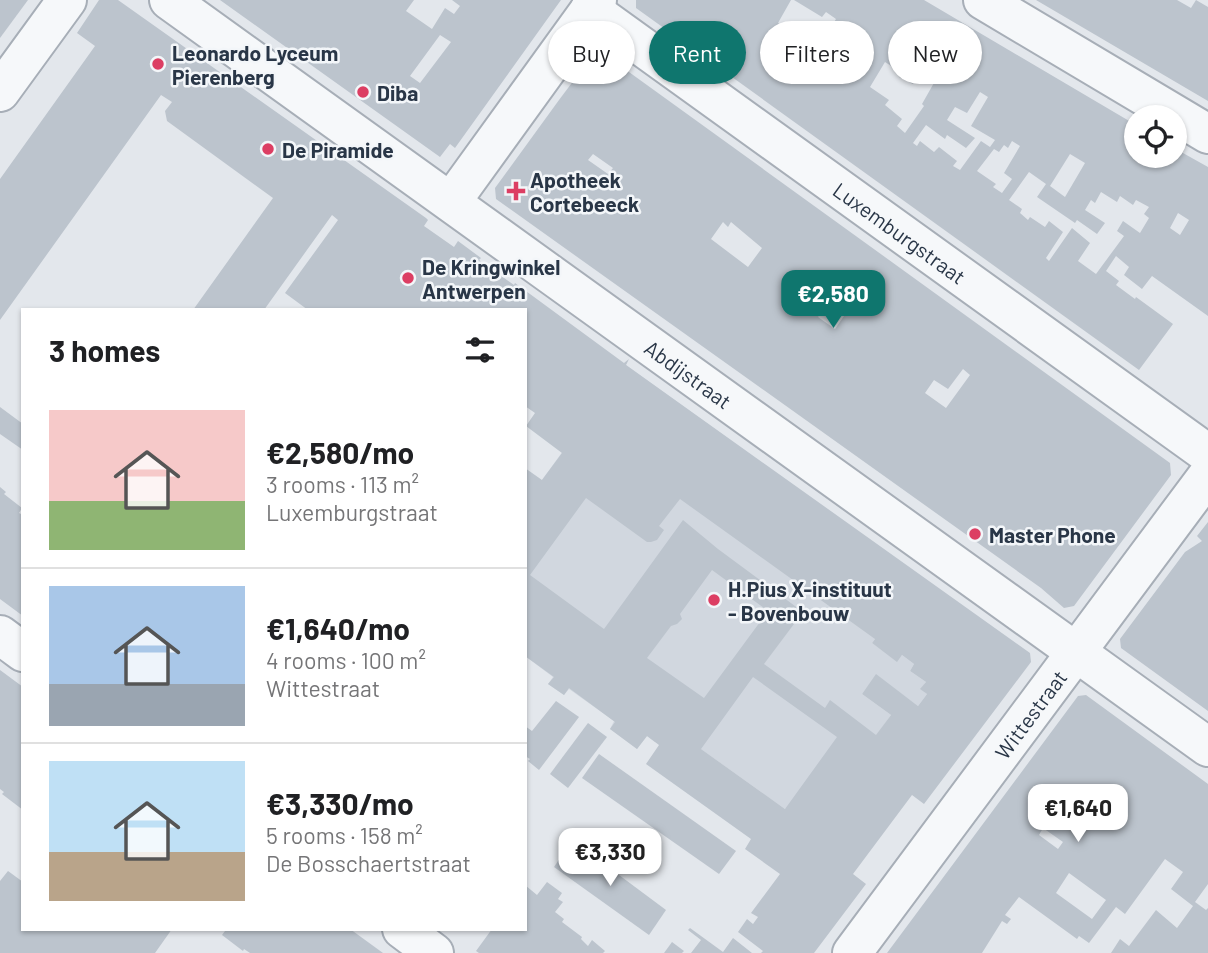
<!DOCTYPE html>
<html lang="en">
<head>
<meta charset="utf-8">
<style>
  body { margin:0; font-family:Barlow,sans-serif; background:#f2f2f2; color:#202124; height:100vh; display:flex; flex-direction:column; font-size:26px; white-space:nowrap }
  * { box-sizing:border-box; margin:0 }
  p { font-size:23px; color:#757577 }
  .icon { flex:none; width:38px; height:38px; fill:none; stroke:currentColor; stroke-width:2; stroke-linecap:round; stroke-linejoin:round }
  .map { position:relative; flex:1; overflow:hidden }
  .side { position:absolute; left:21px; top:308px; width:506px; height:623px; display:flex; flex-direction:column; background:#fff; border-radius:0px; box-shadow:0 2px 5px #0004 }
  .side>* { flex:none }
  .top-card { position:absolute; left:548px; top:21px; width:555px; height:63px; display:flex; gap:14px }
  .fabs { position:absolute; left:1124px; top:105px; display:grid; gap:14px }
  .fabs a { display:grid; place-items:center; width:63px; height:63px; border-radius:50%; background:#fff; box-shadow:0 2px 5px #0004; font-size:35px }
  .price { position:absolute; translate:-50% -60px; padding:0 16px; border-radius:14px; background:#fff; color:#222; font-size:23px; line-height:46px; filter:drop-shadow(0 2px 4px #0008) }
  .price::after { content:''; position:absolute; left:50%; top:42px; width:21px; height:16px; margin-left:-10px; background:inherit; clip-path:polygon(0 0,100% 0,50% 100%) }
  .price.active { background:#0f766e; color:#fff }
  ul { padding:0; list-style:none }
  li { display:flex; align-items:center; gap:21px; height:175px; padding:0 28px }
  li+li { border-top:2px solid #e0e0e0 }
  li span { display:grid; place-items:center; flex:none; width:196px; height:140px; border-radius:0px; color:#555 }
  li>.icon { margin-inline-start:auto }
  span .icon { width:84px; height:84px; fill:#fffc; stroke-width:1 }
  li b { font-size:30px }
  h2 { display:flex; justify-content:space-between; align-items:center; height:84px; padding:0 28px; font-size:30px }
  .pill { padding:0 24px; border-radius:32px; background:#fff; box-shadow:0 2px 5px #0004; font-size:24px; line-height:63px }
  .pill.active { background:#0f766e; color:#fff }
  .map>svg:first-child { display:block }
  .built { fill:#d1d7df }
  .building { fill:#bcc4cd; fill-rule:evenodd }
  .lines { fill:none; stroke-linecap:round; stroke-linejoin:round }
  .minor-casing { stroke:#a7aeb7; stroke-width:42 }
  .minor { stroke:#f6f8fa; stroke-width:38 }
  .poi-dot { fill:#dc3e63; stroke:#f3f6f9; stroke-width:2.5 }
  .labels { text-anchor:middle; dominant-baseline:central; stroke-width:5; stroke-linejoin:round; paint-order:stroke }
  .poi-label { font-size:21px; font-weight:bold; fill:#293647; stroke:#f3f6f9; text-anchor:start }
  .street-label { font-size:21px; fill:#293647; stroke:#f3f6f9 }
</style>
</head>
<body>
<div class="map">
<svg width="1208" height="953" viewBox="0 0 1208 953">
  <rect width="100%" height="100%" fill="#e3e7ec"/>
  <!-- built -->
  <path class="built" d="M626,365L920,577L872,643L897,661L902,655L914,664L910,671L926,682L921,689L927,694L918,706L876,675L862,694L891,715L877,735L785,809L667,725L655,742L647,736L637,749L610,729L614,721L569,689L564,695L548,684L553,677L525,656V503Z"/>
  <!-- building -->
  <g class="building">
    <path d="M0,0H28L0,38Z"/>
    <path d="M99,0H118L426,218L428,220L424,226L454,247L458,241L481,258L479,260L514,285L515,283L624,363L629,359L626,365L1030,653L1031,662L924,804L912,795L853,874L866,884L814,953H761L763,951L738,932L747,919L753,924L758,917L751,913L780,874L745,849L751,839L646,764L659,745L647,736L637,749L610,729L615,722L569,688L564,695L548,684L554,677L525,656V468L542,480L562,453L526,426L535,413L525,406V310H308L285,293L338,220L332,215L264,310H193L273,198L167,121L165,111L172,102L161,95L0,320V179L95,46L77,33ZM586,498L647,542H651L657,540L664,530L659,526L680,499L875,639L872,643L897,662L902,655L914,664L910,671L926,682L920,689L927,694L918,706L876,674L862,694L891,715L876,735L830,700L825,708L764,664L803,612L718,549L683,520L604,629L530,575ZM712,570L768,611L704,698L647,658L671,626L677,624L682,619L680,614ZM753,677L837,737L785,809L701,749Z"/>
    <path d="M220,0H414L406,11L432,29L445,8L454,14L460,6L452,0H561L455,148L450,144L440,157ZM440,35L451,42L420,83L410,76Z"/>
    <path d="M636,0H791L778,23L797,34L798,31L814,41L816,39L822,42L836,19L826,12L822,17L794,0H924L1136,125V156H1174V148L1208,167V316L1152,276L1142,289L1124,275L1129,267L1116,256L1106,271L1119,281L1116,285L1135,299L1136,297L1173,324L1139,370L636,8ZM822,42L838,52L829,63L815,54ZM885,62L902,73L899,77L913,84L918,77L923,80L930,69L939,74L922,104L924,106L905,133L897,126L902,119L885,105L889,100L870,87ZM980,92L988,97L971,126L995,140L990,147L981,141L960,170L953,166L957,161L939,147L934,152L920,141L917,146L913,143L926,125L945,139L947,135L966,148L975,138L947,120L955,107L967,113ZM1012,141L1020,146L1004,173L1012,179L1002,193L993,187L996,184L977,171L994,149L999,152L1004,145L1008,148ZM1070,154L1085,163L1065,197L1050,186ZM1029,172L1046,184L1037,197L1075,223L1077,220L1097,234L1105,223L1085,210L1091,200L1095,203L1101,192L1117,202L1120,196L1133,205L1136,200L1149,207L1144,214L1149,218L1140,233L1123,221L1117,231L1124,236L1096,274L1078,261L1090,243L1072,228L1049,261L1046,258L1063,232L1049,221L1045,227L1030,217L1028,220L1020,213L1022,209L1009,200ZM1178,213L1189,220L1180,235L1170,228Z"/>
    <path d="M1036,0H1177L1191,8L1196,0L1208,7V101Z"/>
    <path d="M604,54L1170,463L1171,475L1074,606L1064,608L1041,588L496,199L495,188L559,100L592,56ZM593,154L613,168L608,174L588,160ZM723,222L728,227L731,222L762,248L748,267L711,239ZM798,279L818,293L808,309L787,294ZM828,303L844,316L835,329L818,317ZM963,369L970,375L946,408L925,393L934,380L948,389Z"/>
    <path d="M0,407L23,424V450L0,434Z"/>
    <path d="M0,487L6,492L4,494L22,508L19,513L23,515V616L0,599Z"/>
    <path d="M1208,522V711L1121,648L1120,639L1185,552L1202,541L1197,536Z"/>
    <path d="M0,670L23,687V810L2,794L4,792L0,789Z"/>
    <path d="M1086,695L1208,784V884L1195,902L1206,910L1208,908V953H1111L1120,939L1129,946L1156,910L1177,928L1193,906L1171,889L1183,872L1165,859L1125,914L1116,907L1089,943L1079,936L1077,939L1019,897L1005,915L1011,919L1007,924L1002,921L982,953H887L1078,696ZM1043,828L1063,842L1058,849L1039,835ZM1069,873L1106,900L1092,919L1056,893Z"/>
    <path d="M556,701L579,717L539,770L528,761L530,759L525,756V726L532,731Z"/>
    <path d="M588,723L607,737L568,788L550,774Z"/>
    <path d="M599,754L736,851L719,874L582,778Z"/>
    <path d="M572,840L666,910L649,935L554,867Z"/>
    <path d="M8,871L23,882V929H172L155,953H0V881Z"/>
    <path d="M547,882L562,893L558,899L563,902L555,912L564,919L562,922L582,937L581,939L588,946L592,940L605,951L603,953H479L476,951L492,929H525V885L537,895Z"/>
    <path d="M690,928L723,952L733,938L752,953H691L701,940L688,930Z"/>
    <path d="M223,929H350L383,953H250L244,949L243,951L222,935L225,931Z"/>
    <path d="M672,942L684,951L682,953H664Z"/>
  </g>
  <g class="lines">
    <defs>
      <g id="minor">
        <path id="s1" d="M169,0L1208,747"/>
        <path d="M983,0L1208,134"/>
        <path id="s2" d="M590,9L1208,454"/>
        <path d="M0,92L67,0"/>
        <path d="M451,202L597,0"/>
        <path d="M0,635L23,652"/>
        <path d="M402,929L434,953"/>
        <path id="s3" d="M852,953L1208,475"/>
      </g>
    </defs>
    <!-- minor casing -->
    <use href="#minor" class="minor-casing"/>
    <!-- minor -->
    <use href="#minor" class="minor"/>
  </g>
  <!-- markers -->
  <g class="poi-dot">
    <circle cx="158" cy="64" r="7"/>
    <circle cx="363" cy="92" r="7"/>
    <circle cx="268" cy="149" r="7"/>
    <path d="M512.5 180.5h7v7h7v7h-7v7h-7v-7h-7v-7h7z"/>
    <circle cx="408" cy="278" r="7"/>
    <circle cx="975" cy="534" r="7"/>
    <circle cx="714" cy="600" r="7"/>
  </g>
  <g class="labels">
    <!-- poi labels -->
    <g class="poi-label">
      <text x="172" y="52">Leonardo Lyceum<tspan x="172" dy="24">Pierenberg</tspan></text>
      <text x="377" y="92">Diba</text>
      <text x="282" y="149">De Piramide</text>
      <text x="530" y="179">Apotheek<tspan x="530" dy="24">Cortebeeck</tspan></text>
      <text x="422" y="266">De Kringwinkel<tspan x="422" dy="24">Antwerpen</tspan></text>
      <text x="989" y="534">Master Phone</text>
      <text x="728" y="588">H.Pius X-instituut<tspan x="728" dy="24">- Bovenbouw</tspan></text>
    </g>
    <!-- street labels -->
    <g class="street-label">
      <text stroke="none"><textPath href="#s2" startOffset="382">Luxemburgstraat</textPath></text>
      <text stroke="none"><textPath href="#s1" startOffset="640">Abdijstraat</textPath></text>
      <text stroke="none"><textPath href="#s3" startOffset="298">Wittestraat</textPath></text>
    </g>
  </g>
</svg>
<div class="fabs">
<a><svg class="icon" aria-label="locate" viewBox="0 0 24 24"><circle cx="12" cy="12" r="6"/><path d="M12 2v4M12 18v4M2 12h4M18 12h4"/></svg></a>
</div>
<b class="price active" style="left:833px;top:330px">€2,580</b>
<b class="price" style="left:1078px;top:844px">€1,640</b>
<b class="price" style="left:610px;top:888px">€3,330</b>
<div class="top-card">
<a class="pill">Buy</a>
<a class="pill active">Rent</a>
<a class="pill">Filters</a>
<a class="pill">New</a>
</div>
<section class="side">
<h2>3 homes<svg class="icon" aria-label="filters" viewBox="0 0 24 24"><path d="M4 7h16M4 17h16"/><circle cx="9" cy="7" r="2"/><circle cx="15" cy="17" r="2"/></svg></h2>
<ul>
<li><span style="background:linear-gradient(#f6c9c9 65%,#8fb573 0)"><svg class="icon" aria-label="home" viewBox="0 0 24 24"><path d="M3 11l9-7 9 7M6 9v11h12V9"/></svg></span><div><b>€2,580/mo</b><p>3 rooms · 113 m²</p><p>Luxemburgstraat</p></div></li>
<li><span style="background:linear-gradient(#a9c7e8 70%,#9aa5b1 0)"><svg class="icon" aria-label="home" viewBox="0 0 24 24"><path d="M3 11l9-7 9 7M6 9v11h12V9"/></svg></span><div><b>€1,640/mo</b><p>4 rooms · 100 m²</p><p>Wittestraat</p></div></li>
<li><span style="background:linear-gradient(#bfe0f5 65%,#b9a48a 0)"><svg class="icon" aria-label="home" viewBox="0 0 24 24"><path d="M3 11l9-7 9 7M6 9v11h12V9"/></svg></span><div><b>€3,330/mo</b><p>5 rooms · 158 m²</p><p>De Bosschaertstraat</p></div></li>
</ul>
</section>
</div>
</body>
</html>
